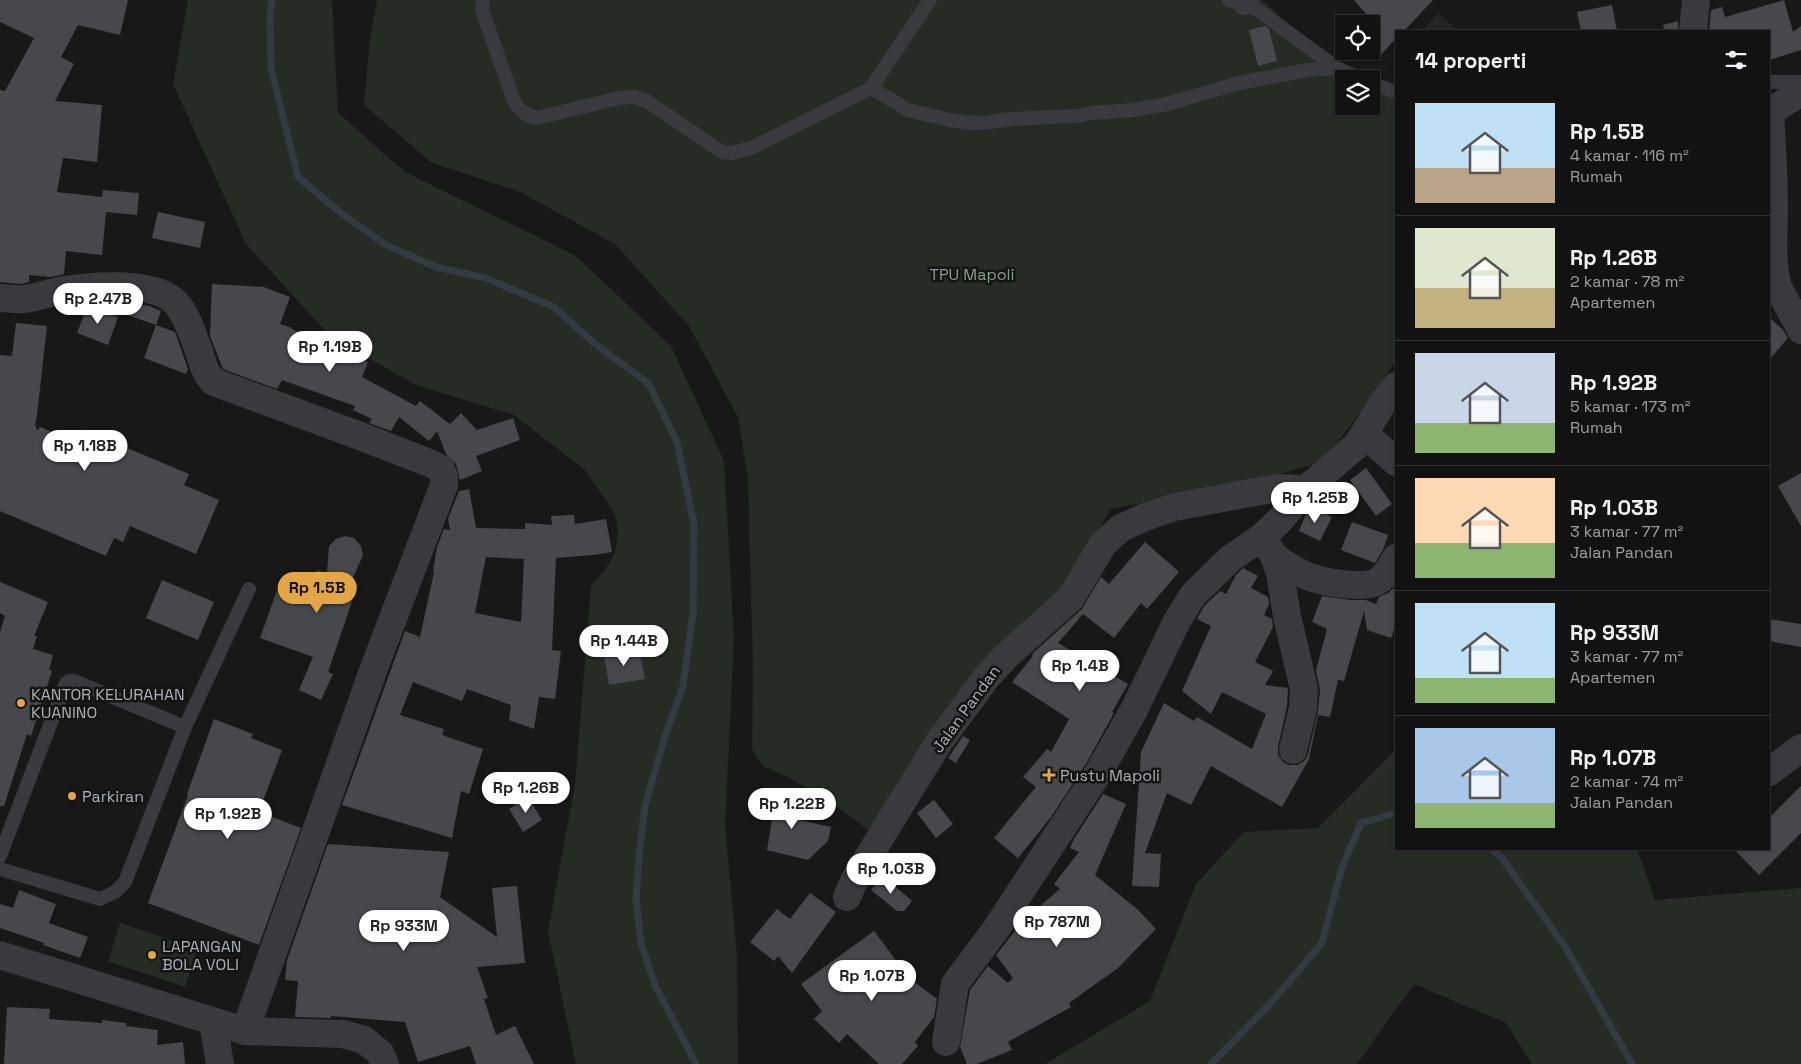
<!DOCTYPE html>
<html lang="id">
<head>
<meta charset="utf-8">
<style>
  body { margin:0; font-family:"Space Grotesk",sans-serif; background:#1f2021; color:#f1f3f6; height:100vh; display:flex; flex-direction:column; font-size:19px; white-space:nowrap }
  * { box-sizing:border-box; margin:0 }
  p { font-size:16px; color:#9c9ea0 }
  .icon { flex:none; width:28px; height:28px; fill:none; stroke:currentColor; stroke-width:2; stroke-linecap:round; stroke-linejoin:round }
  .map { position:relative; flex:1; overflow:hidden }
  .sheet { position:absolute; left:1395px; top:30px; width:375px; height:820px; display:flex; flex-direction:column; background:#121213; border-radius:0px; box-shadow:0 1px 4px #0004,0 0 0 1px #313233 }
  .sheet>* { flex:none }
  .buttons { position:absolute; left:1335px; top:15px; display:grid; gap:10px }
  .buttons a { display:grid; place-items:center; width:45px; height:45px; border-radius:0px; background:#121213; box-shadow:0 1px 4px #0004,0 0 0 1px #313233; font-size:25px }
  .price { position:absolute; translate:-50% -42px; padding:0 11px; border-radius:18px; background:#fff; color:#222; font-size:16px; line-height:32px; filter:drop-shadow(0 1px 2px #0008) }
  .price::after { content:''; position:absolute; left:50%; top:30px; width:15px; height:11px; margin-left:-8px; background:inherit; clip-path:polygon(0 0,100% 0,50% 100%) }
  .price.active { background:#e4a545; color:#111 }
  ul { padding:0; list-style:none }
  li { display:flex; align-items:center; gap:15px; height:125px; padding:0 20px }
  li+li { border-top:1px solid #313233 }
  li span { display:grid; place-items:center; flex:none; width:140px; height:100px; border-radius:0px; color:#555 }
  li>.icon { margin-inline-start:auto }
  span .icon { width:60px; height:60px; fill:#fffc; stroke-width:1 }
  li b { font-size:21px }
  h2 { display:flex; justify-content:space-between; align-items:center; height:60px; padding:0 20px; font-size:21px }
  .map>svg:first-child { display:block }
  .built { fill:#242426 }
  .green { fill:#242c24; fill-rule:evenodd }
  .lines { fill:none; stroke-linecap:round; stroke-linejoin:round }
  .stream { stroke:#313b41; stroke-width:7 }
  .building { fill:#47484c; fill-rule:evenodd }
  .service { stroke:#393a3e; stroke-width:14 }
  .minor { stroke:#393a3e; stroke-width:28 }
  .tertiary { stroke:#393a3e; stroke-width:28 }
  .poi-dot { fill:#e4a545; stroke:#131314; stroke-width:2 }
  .labels { text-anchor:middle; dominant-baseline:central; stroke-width:5; stroke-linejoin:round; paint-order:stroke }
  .park-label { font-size:16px; fill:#83a283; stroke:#131314 }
  .poi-label { font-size:16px; fill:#abb0b8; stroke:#131314; text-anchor:start }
  .street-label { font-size:16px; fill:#abb0b8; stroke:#131314 }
</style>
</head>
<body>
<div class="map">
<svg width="1801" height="1064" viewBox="0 0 1801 1064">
  <rect width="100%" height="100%" fill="#181819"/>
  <!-- built -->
  <path class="built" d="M1438,13L1458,31H1422Z"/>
  <!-- green -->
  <g class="green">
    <path d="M188,0H332L338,113L405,172L576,256L671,346L724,461L734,638L725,825L737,956L738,1064H576L548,931L575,785L591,586L605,570L615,553L618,531L615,514L585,470L514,415L416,385L331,337L246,244L173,84Z"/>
    <path d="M377,0H1262L1299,34L1341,66L1396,87V360L1370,400L1338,442L1315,464L1254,481L1215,485L1168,494L1138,504L1110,509L1073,578L925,744L898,782L878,837L830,802L790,778L763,766L752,749L753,669L748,479L738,417L689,326L615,244L518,191L432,163L364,105L370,38ZM1344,79H1371V106H1344Z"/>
    <path d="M1396,749V849H1637L1655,900L1801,888V1064H1532L1506,1023L1414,984L1357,1064H1045L1150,1001L1196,884L1244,832L1318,828Z"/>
    <path d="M120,923L197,949L185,987L108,961Z"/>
  </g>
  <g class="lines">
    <!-- stream -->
    <g class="stream">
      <path d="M272,0L270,14L271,68L298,177L336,209L384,244L436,267L485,278L554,307L595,344L649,384L677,442L694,524L693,613L683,686L665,736L645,806L640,846L636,899L641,943L655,985L696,1064"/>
      <path d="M1492,849L1502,858L1566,948L1632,1064"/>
      <path d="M1211,1064L1270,1004L1322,943L1342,867L1361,823L1396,813"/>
    </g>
  </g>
  <!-- building -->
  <g class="building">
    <path d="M0,0H128L120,35L78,25L61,57L74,64L55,101L102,105L97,162L63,158L57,192L102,197L103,190L139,193L137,215L106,212L102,255L66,251L64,274L50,277L29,275V282L20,284L0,282V90L5,91L34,38L0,22Z"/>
    <path d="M1354,0H1433L1404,31H1396V38L1381,55L1371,46V20Z"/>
    <path d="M1784,0L1793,32L1801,26V50L1769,60V31H1709L1711,10L1722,7L1725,17Z"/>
    <path d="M1612,5L1617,31H1581L1577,12Z"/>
    <path d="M1678,21V31H1664L1663,25Z"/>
    <path d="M1265,26L1269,29L1277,61L1258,66L1249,30Z"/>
    <path d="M158,212L205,222L200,248L152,238Z"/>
    <path d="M212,284L264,287L290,297L280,324L292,328V329L368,362L362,377L416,406L420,401L450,424L461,413L477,430L513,418L520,440L476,456L482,471L460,480L456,464L446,454L437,431L429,441L399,417L391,431L369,423L372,419L353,410L355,406L282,380L277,389L223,369L210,336Z"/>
    <path d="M130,303L149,306L161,311L156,325L175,332L188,369L186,374L144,358L156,325L125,314Z"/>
    <path d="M88,305L118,317L108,345L77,333Z"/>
    <path d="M1769,317L1783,330L1788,338L1769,360Z"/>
    <path d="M16,323L47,326L37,415L35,425L36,426V429L38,430L40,427L76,442L82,429L189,474L184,485L219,500L196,554L130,526L123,542L114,538L106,556L0,511V355L12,356Z"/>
    <path d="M1366,468L1392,504L1376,516L1350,480Z"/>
    <path d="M1801,473V526L1778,486Z"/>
    <path d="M469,489L476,528L525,529V523L552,525L551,516L574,515L575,524L606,519L612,552L593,555L556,558L552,650L561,651L555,699L539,697L534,729L509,720L511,705L467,689L462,701L413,682L400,715L444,729L442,735L483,749L469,794L461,791L452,838L342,805L405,631L420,637L434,572L433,571L437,547L444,529L450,530L448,519L459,491ZM486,557L524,559L521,622L475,613Z"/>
    <path d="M1311,507L1332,517L1320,541L1299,531L1307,512Z"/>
    <path d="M1352,522L1388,535L1383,550L1375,563L1341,550Z"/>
    <path d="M345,536L354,538L361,546L363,555L351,582L358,584L328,672L333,674L321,700L299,690L313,657L260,638L280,582L309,592L317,570L327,573L329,546L336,539Z"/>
    <path d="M1145,542L1179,572L1147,609L1141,603L1114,638L1083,614L1058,643L1128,684L1112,712L1114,713L1087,762L1051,817L1018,858L994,838L1036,787L1023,777L1047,749L1051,752L1069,719L1012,682L1033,656L1032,654L1082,609L1101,577L1109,584Z"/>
    <path d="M1243,568L1258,576L1251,588L1268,597L1269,604L1264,615L1272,619L1273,627L1255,662L1273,671L1265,685L1288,688L1287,706L1278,747V755L1283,762L1289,765H1298L1305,760L1308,754L1318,711L1320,690L1316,670L1327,629L1312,622L1322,596L1351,600H1366L1376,604L1379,597L1388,593L1396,586V624L1391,638L1367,630L1364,611L1344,681L1338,680L1330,717L1318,715L1309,759L1282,807L1211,766L1191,805L1167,793L1145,853L1161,854L1159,887L1132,886L1141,752L1164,703L1194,721L1197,717L1252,749L1266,714L1222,692L1211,714L1182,691L1211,626L1197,619L1205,605L1220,591L1226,594L1236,575Z"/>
    <path d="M162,580L214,602L198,640L146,618Z"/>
    <path d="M0,582L48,602L34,636H37L33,649L53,655L49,670L52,671L31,736L27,734L4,806H0V632L5,616L0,613Z"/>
    <path d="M1769,619L1801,624V647L1769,641Z"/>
    <path d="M639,649L645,679L609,685L604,655Z"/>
    <path d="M214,719L253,734L251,738L282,750L259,812L301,828L259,945L148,903L188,795L187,794Z"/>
    <path d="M963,736L970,740L956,763L948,758Z"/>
    <path d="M1801,786V833L1759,875L1734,849H1769V818Z"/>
    <path d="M1103,794L1126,804L1095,875L1137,909L1156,929L1118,968L1069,1003L1071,1007L1008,1042L1012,1050L977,1064H967L960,1047L970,990L988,966L1008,983L1013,978L996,955L1015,931L1036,916L1033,912L1060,889L1054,884L1079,852L1070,848L1074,839Z"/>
    <path d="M762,795L798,802L795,819L831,827L828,841L808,860L767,850L772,820L758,817Z"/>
    <path d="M528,797L542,820L523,832L509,809Z"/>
    <path d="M934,800L953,824L936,838L917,813Z"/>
    <path d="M328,844L449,852L440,897L497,937L492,888L517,886L525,963L477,967L488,998L484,999L496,1035L515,1026L534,1064H476L470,1046L418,1062L405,1022L331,1016V1018L295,1017L298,981L285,980L287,960Z"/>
    <path d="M883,876L912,901L904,911H897L871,890Z"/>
    <path d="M19,890L56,904L49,923L88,937L80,958L43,945L44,943L0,928V904L13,908Z"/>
    <path d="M810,893L836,912L792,973L778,956L774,961L750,942L777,909L790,919Z"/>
    <path d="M874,931L895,959L889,963L937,999L934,1017L915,1042L918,1046L902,1064H879L847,1034L839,1043L814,1019L822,1011L801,984Z"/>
    <path d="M7,1007L50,1009L49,1019L102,1023V1020L126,1023V1026L158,1030L157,1045L183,1042L185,1064H4Z"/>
  </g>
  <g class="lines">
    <!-- service -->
    <g class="service">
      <path d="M483,0L482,10L514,101C520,111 525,115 537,118L619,98L635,97L647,101L722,152L732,153L751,148L871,88L930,0"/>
      <path d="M1229,0L1245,1L1337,68L1361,79"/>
      <path d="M1769,82H1801"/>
      <path d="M1371,83L1396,92"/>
      <path d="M871,88L908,110L949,120L972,123L991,122L1010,119L1077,116L1091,113L1133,110L1167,104L1239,83L1308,70L1337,68"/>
      <path d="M0,856L66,683L69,681H74L185,727"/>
      <path d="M0,869L100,899L115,892L125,882L185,727L249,589"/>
    </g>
    <!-- minor -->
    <g class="minor">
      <path d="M1245,1V0"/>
      <path d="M1693,31L1696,0"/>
      <path d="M1770,112C1772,144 1774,177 1774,209C1774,234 1771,262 1778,287L1801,330"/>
      <path d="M0,298C7,298 16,300 23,299C37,298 51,292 64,290C92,286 155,280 176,303C187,315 193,336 199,351C203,363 204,373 214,382L360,436L432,464L441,469L444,477V485L374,668L245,1031"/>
      <path d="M1365,434L1396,462"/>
      <path d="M1262,537L1274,556L1280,573L1287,616L1304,689L1303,708L1293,750"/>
      <path d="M1274,556C1283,564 1296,571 1307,576C1321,582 1363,589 1376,582C1386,577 1391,567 1396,558"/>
      <path d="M1769,772L1801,748"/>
      <path d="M847,897L856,877L939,742L986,678L1005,657L1071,598L1103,544L1121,528L1145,517L1174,507L1277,488L1306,489"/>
      <path d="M0,955L245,1031L343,1034L364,1040L380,1053L385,1064"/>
      <path d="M213,1022L220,1064"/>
    </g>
    <!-- tertiary -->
    <g class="tertiary">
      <path d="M1769,113L1801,92"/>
      <path d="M946,1042L955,984L996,929L1100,770L1134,710L1177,621L1193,595L1231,558L1262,537L1281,519L1306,489L1357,445L1384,401L1396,386"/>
    </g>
  </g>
  <!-- markers -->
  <g class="poi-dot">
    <circle cx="21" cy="703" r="5"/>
    <path d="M1046.5 767.5h5v5h5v5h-5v5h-5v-5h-5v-5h5z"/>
    <circle cx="72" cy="796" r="5"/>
    <circle cx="152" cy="955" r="5"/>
  </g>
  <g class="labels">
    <!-- park labels -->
    <g class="park-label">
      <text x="972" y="274">TPU Mapoli</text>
    </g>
    <!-- poi labels -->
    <g class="poi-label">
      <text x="31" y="694">KANTOR KELURAHAN<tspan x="31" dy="18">KUANINO</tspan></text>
      <text x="1060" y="775">Pustu Mapoli</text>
      <text x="82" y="796">Parkiran</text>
      <text x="162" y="946">LAPANGAN<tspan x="162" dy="18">BOLA VOLI</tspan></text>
    </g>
    <!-- street labels -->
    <g class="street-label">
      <text transform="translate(966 709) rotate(-54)">Jalan Pandan</text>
    </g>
  </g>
</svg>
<div class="buttons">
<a><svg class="icon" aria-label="locate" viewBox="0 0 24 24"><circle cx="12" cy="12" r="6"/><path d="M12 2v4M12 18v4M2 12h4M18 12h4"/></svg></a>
<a><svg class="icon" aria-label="layers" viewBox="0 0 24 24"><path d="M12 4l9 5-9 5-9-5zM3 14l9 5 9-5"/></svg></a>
</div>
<b class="price" style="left:98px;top:325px">Rp 2.47B</b>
<b class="price" style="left:330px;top:373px">Rp 1.19B</b>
<b class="price" style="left:85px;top:472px">Rp 1.18B</b>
<b class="price" style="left:1315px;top:524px">Rp 1.25B</b>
<b class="price active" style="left:317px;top:614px">Rp 1.5B</b>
<b class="price" style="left:624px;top:667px">Rp 1.44B</b>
<b class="price" style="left:1080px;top:692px">Rp 1.4B</b>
<b class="price" style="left:526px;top:814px">Rp 1.26B</b>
<b class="price" style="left:792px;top:830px">Rp 1.22B</b>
<b class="price" style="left:228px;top:840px">Rp 1.92B</b>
<b class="price" style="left:891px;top:895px">Rp 1.03B</b>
<b class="price" style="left:1057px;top:948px">Rp 787M</b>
<b class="price" style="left:404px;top:952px">Rp 933M</b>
<b class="price" style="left:872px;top:1002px">Rp 1.07B</b>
<section class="sheet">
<h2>14 properti<svg class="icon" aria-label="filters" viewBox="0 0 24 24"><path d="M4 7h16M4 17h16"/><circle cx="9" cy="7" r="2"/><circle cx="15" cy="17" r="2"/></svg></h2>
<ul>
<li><span style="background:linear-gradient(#bfe0f5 65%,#b9a48a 0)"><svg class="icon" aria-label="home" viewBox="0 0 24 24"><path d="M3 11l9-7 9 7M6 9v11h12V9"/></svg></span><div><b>Rp 1.5B</b><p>4 kamar · 116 m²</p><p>Rumah</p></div></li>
<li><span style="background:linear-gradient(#dfe7d0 60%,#c2b280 0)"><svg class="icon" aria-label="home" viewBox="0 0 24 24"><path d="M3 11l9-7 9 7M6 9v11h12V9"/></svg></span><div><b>Rp 1.26B</b><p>2 kamar · 78 m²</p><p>Apartemen</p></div></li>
<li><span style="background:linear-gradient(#c9d6e8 70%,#8fb573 0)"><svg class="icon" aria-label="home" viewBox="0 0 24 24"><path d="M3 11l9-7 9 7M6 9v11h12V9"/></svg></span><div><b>Rp 1.92B</b><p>5 kamar · 173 m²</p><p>Rumah</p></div></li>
<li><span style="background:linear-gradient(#ffd9b3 65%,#8fb573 0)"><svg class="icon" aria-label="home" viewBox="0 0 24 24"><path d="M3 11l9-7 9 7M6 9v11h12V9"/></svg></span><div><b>Rp 1.03B</b><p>3 kamar · 77 m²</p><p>Jalan Pandan</p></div></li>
<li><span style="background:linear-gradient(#bfe0f5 75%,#8fb573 0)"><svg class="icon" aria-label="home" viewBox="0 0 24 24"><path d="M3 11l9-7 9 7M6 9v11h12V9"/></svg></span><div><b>Rp 933M</b><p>3 kamar · 77 m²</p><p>Apartemen</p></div></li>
<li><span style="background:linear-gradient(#a9c7e8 75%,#8fb573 0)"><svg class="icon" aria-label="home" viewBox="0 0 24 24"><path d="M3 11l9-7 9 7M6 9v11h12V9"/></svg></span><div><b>Rp 1.07B</b><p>2 kamar · 74 m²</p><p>Jalan Pandan</p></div></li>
</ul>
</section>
</div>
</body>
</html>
